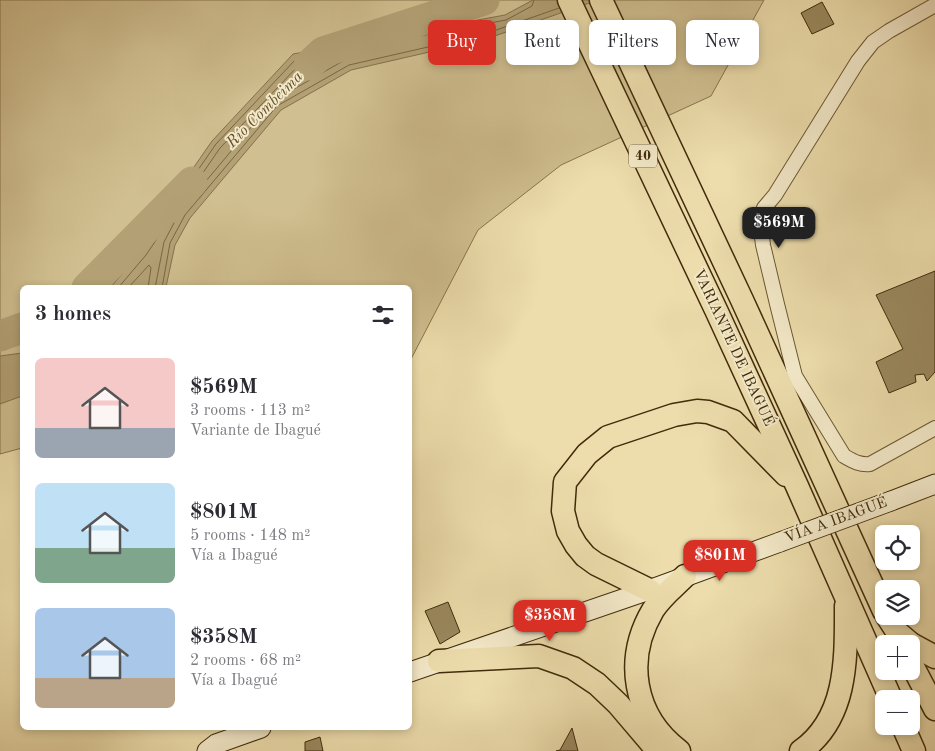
<!DOCTYPE html>
<html lang="en">
<head>
<meta charset="utf-8">
<style>
  body { margin:0; font-family:"Old Standard TT",serif; background:#f2f2f3; color:#2b2b33; height:100vh; display:flex; flex-direction:column; font-size:19px; white-space:nowrap }
  * { box-sizing:border-box; margin:0 }
  p { font-size:16px; color:#7c7c81 }
  .icon { flex:none; width:28px; height:28px; fill:none; stroke:currentColor; stroke-width:2; stroke-linecap:round; stroke-linejoin:round }
  .map { position:relative; flex:1; overflow:hidden }
  .sheet { position:absolute; left:20px; top:285px; width:392px; height:445px; display:flex; flex-direction:column; background:#fff; border-radius:8px; box-shadow:0 2px 8px #0003 }
  .sheet>* { flex:none }
  .guide { position:absolute; left:428px; top:20px; width:432px; height:45px; display:flex; gap:10px }
  .buttons { position:absolute; left:875px; top:525px; display:grid; gap:10px }
  .buttons a { display:grid; place-items:center; width:45px; height:45px; border-radius:8px; background:#fff; box-shadow:0 2px 8px #0003; font-size:25px }
  .price { position:absolute; translate:-50% -42px; padding:0 11px; border-radius:10px; background:#d93025; color:#fff; font-size:16px; line-height:32px; filter:drop-shadow(0 1px 2px #0008) }
  .price::after { content:''; position:absolute; left:50%; top:30px; width:15px; height:11px; margin-left:-8px; background:inherit; clip-path:polygon(0 0,100% 0,50% 100%) }
  .price.selected { background:#222; color:#fff }
  ul { padding:0; list-style:none }
  li { display:flex; align-items:center; gap:15px; height:125px; padding:0 15px }
  li span { display:grid; place-items:center; flex:none; width:140px; height:100px; border-radius:8px; color:#555 }
  li>.icon { margin-inline-start:auto }
  span .icon { width:60px; height:60px; fill:#fffc; stroke-width:1 }
  li b { font-size:21px }
  h2 { display:flex; justify-content:space-between; align-items:center; height:60px; padding:0 15px; font-size:21px }
  .tag { padding:0 18px; border-radius:8px; background:#fff; box-shadow:0 2px 8px #0003; font-size:18px; line-height:45px }
  .tag.selected { background:#d93025; color:#fff }
  .map>svg:first-child { display:block }
  .green { fill:#d0bf90; stroke:#88754d }
  .water { fill:#b3a075; stroke:#85714a }
  .lines { fill:none; stroke-linecap:round; stroke-linejoin:round }
  .shore { stroke:#7a6640; stroke-width:1 }
  .river { stroke:#b3a075; stroke-width:31 }
  .building { fill:#9a885e; stroke:#412b0a }
  .minor-casing { stroke:#6c5832; stroke-width:16 }
  .secondary-casing { stroke:#412b0a; stroke-width:21 }
  .trunk-casing { stroke:#412b0a; stroke-width:25 }
  .minor { stroke:#f3e9c9; stroke-width:14 }
  .secondary { stroke:#f3e9c9; stroke-width:19 }
  .trunk { stroke:#edddac; stroke-width:22 }
  .secondary-bridge-casing { stroke:#412b0a; stroke-width:21; stroke-linecap:butt }
  .secondary-bridge { stroke:#f3e9c9; stroke-width:19 }
  .labels { text-anchor:middle; dominant-baseline:central; stroke-width:4; stroke-linejoin:round; paint-order:stroke }
  .shield { fill:#f3e9c9; stroke:#766443; stroke-width:1 }
  .shield-label { font-size:14px; font-weight:bold; fill:#412b0a }
  .street-label { font-size:15px; fill:#412b0a; stroke:#f3e9c9 }
  .water-label { font-size:16px; font-style:italic; fill:#634e2a; stroke:#f3e9c9 }
</style>
</head>
<body>
<div class="map">
<svg width="935" height="751" viewBox="0 0 935 751">
  <rect width="100%" height="100%" fill="#edddac"/>
  <filter id="stains"><feTurbulence type="fractalNoise" baseFrequency=".004" numOctaves="4"/><feColorMatrix values="0 0 0 0 .2 0 0 0 0 .09 0 0 0 0 .02 0 0 0 .5 -.17"/></filter>
  <radialGradient id="worn" r=".72"><stop offset=".6" stop-color="#630" stop-opacity="0"/><stop offset="1" stop-color="#630" stop-opacity=".3"/></radialGradient>
  <!-- green -->
  <path class="green" d="M0,0H764L711,96L561,165L478,230L410,361V288H22V448L0,454Z"/>
  <!-- water -->
  <g class="water">
    <path d="M533,0H598L486,39L351,70L281,110L190,218L175,245L166,287L104,288L137,249L212,141L293,54L505,15Z"/>
    <path d="M22,353V396L0,404V356Z"/>
  </g>
  <g class="lines">
    <!-- shore -->
    <g class="shore">
      <path d="M341,57L344,58L343,61L273,101L191,199H187V196L220,148L299,65Z"/>
      <path d="M110,288L141,252L216,144L296,59L506,20L532,6L534,0"/>
      <path d="M118,288L146,255L169,221L172,220L174,223L164,242L155,288"/>
      <path d="M128,288L149,265L151,268L148,288"/>
      <path d="M162,288L170,243L185,215L277,106L349,65L485,34L559,8"/>
    </g>
    <!-- river -->
    <g class="river">
      <path d="M309,65L323,52L484,0"/>
      <path d="M87,288L192,182"/>
      <path d="M0,336L22,328"/>
    </g>
  </g>
  <!-- building -->
  <g class="building">
    <path d="M822,2L834,24L812,34L801,13Z"/>
    <path d="M935,271V372L927,381L924,374L915,375L916,382L889,393L876,362L903,349L876,295Z"/>
    <path d="M448,602L460,632L440,644L425,611Z"/>
    <path d="M572,728L578,751H556L560,750Z"/>
    <path d="M320,737L323,751H305V742Z"/>
  </g>
  <g class="lines">
    <defs>
      <path id="minor" d="M935,5L889,31L873,42L858,61L775,195L764,208L760,222L763,245L777,304L795,376L844,456C853,461 859,465 870,464L935,428"/>
      <g id="secondary">
        <path d="M891,501L935,484"/>
        <path d="M410,672L649,590L780,542"/>
        <path d="M207,751L216,744L261,728"/>
      </g>
      <g id="trunk">
        <path d="M569,0L717,312L797,486L891,699"/>
        <path d="M601,0L742,300L884,611"/>
        <path d="M649,590L596,564L585,556L576,545L568,531L563,511L565,482L587,454L608,437L674,415L697,411L708,412L733,421L786,475"/>
        <path d="M887,616L898,633L911,644"/>
        <path d="M911,644L935,657"/>
        <path d="M439,661L539,656L573,668L597,684L618,704L658,751"/>
        <path d="M911,663L935,709"/>
        <path d="M903,726L914,751"/>
        <path d="M679,751C633,716 624,659 653,610C661,597 674,587 685,576"/>
        <path d="M801,751C848,718 846,658 846,606"/>
      </g>
    </defs>
    <!-- minor casing -->
    <use href="#minor" class="minor-casing"/>
    <!-- secondary casing -->
    <use href="#secondary" class="secondary-casing"/>
    <!-- trunk casing -->
    <use href="#trunk" class="trunk-casing"/>
    <!-- minor -->
    <use href="#minor" class="minor"/>
    <!-- secondary -->
    <use href="#secondary" class="secondary"/>
    <!-- trunk -->
    <use href="#trunk" class="trunk"/>
    <defs>
      <path id="secondary-bridge" d="M780,542L891,501"/>
    </defs>
    <!-- secondary-bridge casing -->
    <use href="#secondary-bridge" class="secondary-bridge-casing"/>
    <!-- secondary-bridge -->
    <use href="#secondary-bridge" class="secondary-bridge"/>
  </g>
  <g class="labels">
    <!-- shield labels -->
    <rect class="shield" x="629" y="144.5" width="28" height="23" rx="4"/>
    <g class="shield-label">
      <text x="643" y="156">40</text>
    </g>
    <!-- street labels -->
    <g class="street-label">
      <text transform="translate(733 348) rotate(65)">VARIANTE DE IBAGUÉ</text>
      <text transform="translate(836 521) rotate(-20)">VÍA A IBAGUÉ</text>
    </g>
    <!-- water labels -->
    <g class="water-label">
      <text transform="translate(265 110) rotate(-45)">Río Combeima</text>
    </g>
  </g>
  <rect width="100%" height="100%" filter="url(#stains)"/>
  <rect width="100%" height="100%" fill="url(#worn)"/>
</svg>
<div class="buttons">
<a><svg class="icon" aria-label="locate" viewBox="0 0 24 24"><circle cx="12" cy="12" r="6"/><path d="M12 2v4M12 18v4M2 12h4M18 12h4"/></svg></a>
<a><svg class="icon" aria-label="layers" viewBox="0 0 24 24"><path d="M12 4l9 5-9 5-9-5zM3 14l9 5 9-5"/></svg></a>
<a>+</a>
<a>−</a>
</div>
<b class="price selected" style="left:779px;top:249px">$569M</b>
<b class="price" style="left:720px;top:582px">$801M</b>
<b class="price" style="left:550px;top:642px">$358M</b>
<div class="guide">
<a class="tag selected">Buy</a>
<a class="tag">Rent</a>
<a class="tag">Filters</a>
<a class="tag">New</a>
</div>
<section class="sheet">
<h2>3 homes<svg class="icon" aria-label="filters" viewBox="0 0 24 24"><path d="M4 7h16M4 17h16"/><circle cx="9" cy="7" r="2"/><circle cx="15" cy="17" r="2"/></svg></h2>
<ul>
<li><span style="background:linear-gradient(#f6c9c9 70%,#9aa5b1 0)"><svg class="icon" aria-label="home" viewBox="0 0 24 24"><path d="M3 11l9-7 9 7M6 9v11h12V9"/></svg></span><div><b>$569M</b><p>3 rooms · 113 m²</p><p>Variante de Ibagué</p></div></li>
<li><span style="background:linear-gradient(#bfe0f5 65%,#7fa58c 0)"><svg class="icon" aria-label="home" viewBox="0 0 24 24"><path d="M3 11l9-7 9 7M6 9v11h12V9"/></svg></span><div><b>$801M</b><p>5 rooms · 148 m²</p><p>Vía a Ibagué</p></div></li>
<li><span style="background:linear-gradient(#a9c7e8 70%,#b9a48a 0)"><svg class="icon" aria-label="home" viewBox="0 0 24 24"><path d="M3 11l9-7 9 7M6 9v11h12V9"/></svg></span><div><b>$358M</b><p>2 rooms · 68 m²</p><p>Vía a Ibagué</p></div></li>
</ul>
</section>
</div>
</body>
</html>
